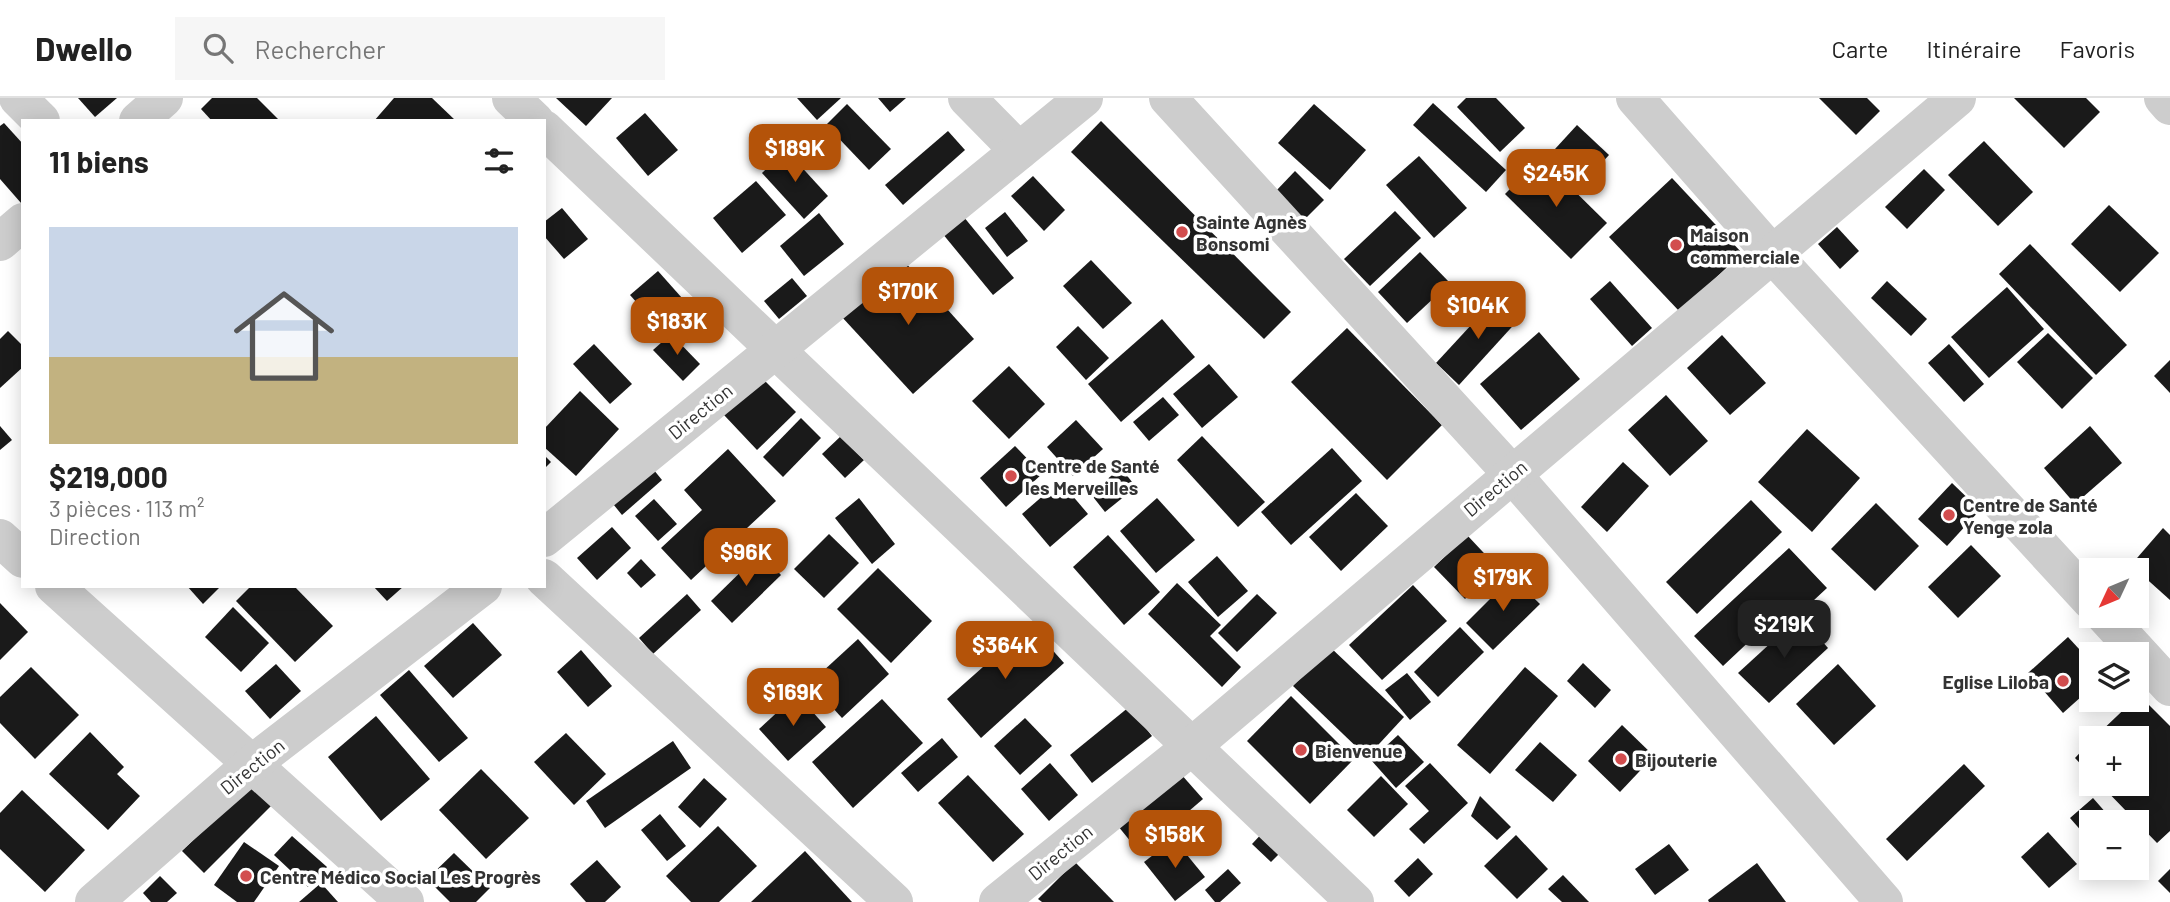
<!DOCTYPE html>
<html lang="fr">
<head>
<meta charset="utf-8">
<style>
  body { margin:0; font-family:Barlow,sans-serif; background:#f6f6f6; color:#222; height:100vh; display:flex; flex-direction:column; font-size:26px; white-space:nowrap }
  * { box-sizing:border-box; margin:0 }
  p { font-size:23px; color:#767676 }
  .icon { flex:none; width:38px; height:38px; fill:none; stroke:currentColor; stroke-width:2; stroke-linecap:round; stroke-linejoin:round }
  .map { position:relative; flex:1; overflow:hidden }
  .sheet { position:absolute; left:21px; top:21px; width:525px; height:469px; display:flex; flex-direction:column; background:#fff; border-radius:0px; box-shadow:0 4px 18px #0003 }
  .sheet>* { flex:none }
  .needle { width:46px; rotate:226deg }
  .fabs { position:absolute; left:2079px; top:460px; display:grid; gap:14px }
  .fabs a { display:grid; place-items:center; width:70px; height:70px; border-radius:0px; background:#fff; box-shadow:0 4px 18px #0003; font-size:35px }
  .price { position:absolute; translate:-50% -60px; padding:0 16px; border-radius:14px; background:#b45309; color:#fff; font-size:23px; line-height:46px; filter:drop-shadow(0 2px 4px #0008) }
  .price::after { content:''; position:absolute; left:50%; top:42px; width:21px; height:16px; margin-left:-10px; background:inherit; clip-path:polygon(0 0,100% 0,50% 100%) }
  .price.current { background:#222; color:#fff }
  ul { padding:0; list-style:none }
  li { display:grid; align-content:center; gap:14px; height:371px; padding:0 28px }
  li span { display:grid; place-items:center; height:217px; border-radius:0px; color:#555 }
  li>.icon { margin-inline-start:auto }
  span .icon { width:126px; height:126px; fill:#fffc; stroke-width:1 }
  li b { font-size:30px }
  h2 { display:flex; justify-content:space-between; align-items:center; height:84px; padding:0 28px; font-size:30px }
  header { display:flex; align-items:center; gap:42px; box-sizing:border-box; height:98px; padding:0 35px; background:#fff; border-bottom:2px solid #e0e0e0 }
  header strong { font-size:33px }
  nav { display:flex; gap:38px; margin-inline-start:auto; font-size:24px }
  .search { width:490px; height:63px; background:#f6f6f6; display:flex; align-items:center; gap:18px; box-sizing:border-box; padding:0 24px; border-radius:0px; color:#767676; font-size:26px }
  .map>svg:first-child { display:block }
  .building { fill:#1a1a1a }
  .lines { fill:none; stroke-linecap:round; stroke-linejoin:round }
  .minor { stroke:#cdcdcd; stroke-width:38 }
  .poi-dot { fill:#d24d4e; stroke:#fff; stroke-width:2.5 }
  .labels { text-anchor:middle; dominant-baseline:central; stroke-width:7; stroke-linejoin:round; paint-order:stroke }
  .poi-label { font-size:19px; font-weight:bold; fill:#333; stroke:#fff; text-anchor:start }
  .street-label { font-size:19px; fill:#333; stroke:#fff }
</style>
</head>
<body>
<header>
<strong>Dwello</strong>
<div class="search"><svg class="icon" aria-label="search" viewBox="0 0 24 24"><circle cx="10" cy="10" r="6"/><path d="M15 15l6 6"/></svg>Rechercher</div>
<nav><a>Carte</a><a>Itinéraire</a><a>Favoris</a></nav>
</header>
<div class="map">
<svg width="2170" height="804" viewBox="0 0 2170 804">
  <rect width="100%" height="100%" fill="#fff"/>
  <!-- building -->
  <g class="building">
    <path d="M78,0H117L95,19Z"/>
    <path d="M212,0H257L280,23H212L201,11Z"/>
    <path d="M394,0H432L456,23H374Z"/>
    <path d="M556,0H612L586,28Z"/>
    <path d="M797,0H841L817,22Z"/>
    <path d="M878,0H906L890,14Z"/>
    <path d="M1466,0H1496L1525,30L1500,54L1457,9Z"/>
    <path d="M1819,0H1867L1880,13L1856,37Z"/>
    <path d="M2014,0H2086L2100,14L2064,50Z"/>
    <path d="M1433,5L1506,72L1486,94L1413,27Z"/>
    <path d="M847,6L891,51L869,72L826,27Z"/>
    <path d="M1314,6L1366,52L1330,92L1278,45Z"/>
    <path d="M645,15L678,52L648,78L616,40Z"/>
    <path d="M1101,23L1291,214L1264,241L1071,54Z"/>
    <path d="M4,25L23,46L21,105L0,81V28Z"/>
    <path d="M1577,27L1609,57L1587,81L1555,51Z"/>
    <path d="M948,33L965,52L903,107L885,87Z"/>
    <path d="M1984,43L2033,94L1998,128L1948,77Z"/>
    <path d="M786,52L828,98L804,121L762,75Z"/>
    <path d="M1419,58L1467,110L1434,140L1386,87Z"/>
    <path d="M1541,60L1607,125L1571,161L1505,96Z"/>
    <path d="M1924,71L1945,92L1907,131L1885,109Z"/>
    <path d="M1295,73L1324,102L1304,122L1275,94Z"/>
    <path d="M1033,78L1065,112L1044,133L1011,98Z"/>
    <path d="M1672,80L1742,155L1680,214L1609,139Z"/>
    <path d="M756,83L786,117L742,155L713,120Z"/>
    <path d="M2109,107L2159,155L2120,194L2071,146Z"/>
    <path d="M562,110L588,141L564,161L544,138V124Z"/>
    <path d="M1395,113L1421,140L1370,188L1344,161Z"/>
    <path d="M1005,114L1028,143L1007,159L985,130Z"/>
    <path d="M819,115L844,146L804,178L780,148Z"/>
    <path d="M963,118L1014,180L993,197L942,135Z"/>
    <path d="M1837,129L1859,153L1840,171L1818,146Z"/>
    <path d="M2030,146L2127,247L2096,277L1999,176Z"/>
    <path d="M1420,154L1450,185L1407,225L1378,194Z"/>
    <path d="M903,162L974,241L913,296L841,218Z"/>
    <path d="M1091,162L1132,205L1103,231L1063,188Z"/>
    <path d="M658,173L690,209L662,233L630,197Z"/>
    <path d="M792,180L807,198L779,221L764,203Z"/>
    <path d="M1610,183L1652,230L1632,248L1590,201Z"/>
    <path d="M1887,183L1927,221L1911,238L1871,200Z"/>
    <path d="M2007,189L2044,231L1989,280L1951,239Z"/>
    <path d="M1497,199L1520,220L1459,287L1436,265Z"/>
    <path d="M1162,221L1195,259L1121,324L1088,286Z"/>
    <path d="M1078,228L1109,260L1086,282L1056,249Z"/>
    <path d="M1347,230L1442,327L1387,382L1291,284Z"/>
    <path d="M8,233L23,248V269L0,290V241Z"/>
    <path d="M1539,234L1580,281L1521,332L1480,286Z"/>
    <path d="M2048,235L2093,280L2062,311L2017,264Z"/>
    <path d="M671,236L700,266L683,283L653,252Z"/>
    <path d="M1722,237L1766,285L1730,317L1687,270Z"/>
    <path d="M594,246L632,286L610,306L573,266Z"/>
    <path d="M1949,246L1984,286L1964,304L1928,265Z"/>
    <path d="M2170,262V295L2154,278Z"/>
    <path d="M1209,266L1238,299L1202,330L1173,296Z"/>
    <path d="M1009,268L1045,306L1009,341L972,303Z"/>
    <path d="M762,280L796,314L757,352L724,317Z"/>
    <path d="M580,293L619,331L576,378L544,349V331Z"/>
    <path d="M1666,297L1708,343L1670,378L1628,332Z"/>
    <path d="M1163,299L1179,317L1149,343L1133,324Z"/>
    <path d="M801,320L821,340L783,379L763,359Z"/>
    <path d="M1076,322L1103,351L1073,378L1047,349Z"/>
    <path d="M0,328L12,342L0,352Z"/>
    <path d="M2090,328L2122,365L2075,406L2044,370Z"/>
    <path d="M1807,331L1860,380L1812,434L1758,384Z"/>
    <path d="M841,338L864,362L845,380L822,356Z"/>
    <path d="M1202,338L1265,404L1238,429L1177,362Z"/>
    <path d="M1015,348L1042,376L1006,409L980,380Z"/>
    <path d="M1332,350L1362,383L1291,447L1261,414Z"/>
    <path d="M728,351L776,403L691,482L661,450L702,412L684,392Z"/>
    <path d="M544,357L551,364L544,371Z"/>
    <path d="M1623,364L1649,388L1607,434L1581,409Z"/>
    <path d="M649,366L662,382L622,417L609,401Z"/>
    <path d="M1121,370L1136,389L1105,414L1090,395Z"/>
    <path d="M1060,383L1088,416L1050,449L1022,416Z"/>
    <path d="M1952,385L1980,412L1947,448L1918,421Z"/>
    <path d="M1356,395L1388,428L1341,473L1309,439Z"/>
    <path d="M859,400L895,446L872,466L835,420Z"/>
    <path d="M1157,400L1195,442L1156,475L1120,433Z"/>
    <path d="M654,401L677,426L658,443L635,418Z"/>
    <path d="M1751,402L1782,434L1697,516L1666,484Z"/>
    <path d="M1876,405L1919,448L1875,493L1831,451Z"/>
    <path d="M612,429L631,450L597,482L577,460Z"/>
    <path d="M2163,430L2170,437V502L2131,467Z"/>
    <path d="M829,436L859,465L824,500L794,471Z"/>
    <path d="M1108,437L1160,494L1124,527L1073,469Z"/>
    <path d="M1467,437L1497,469L1465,501L1434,469Z"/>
    <path d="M1971,447L2001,478L1958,520L1928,489Z"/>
    <path d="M1789,450L1827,490L1799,516L1790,505L1723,568L1694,538Z"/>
    <path d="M760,455L781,477L732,525L711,503Z"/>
    <path d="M1217,458L1248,493L1218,519L1188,484Z"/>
    <path d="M641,461L656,477L641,490L627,475Z"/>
    <path d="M878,470L932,523L891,565L837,511Z"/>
    <path d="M1512,479L1540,506L1493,552L1466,525Z"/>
    <path d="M1177,485L1221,527L1210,538L1241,569L1222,589L1148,516Z"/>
    <path d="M1413,487L1447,523L1382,582L1349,547Z"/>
    <path d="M187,488H221L203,506Z"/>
    <path d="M251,488H294L333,528L295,564L236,503Z"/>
    <path d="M373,488H404L387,503Z"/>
    <path d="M687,496L701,512L653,556L639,540Z"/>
    <path d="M1257,496L1277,515L1237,554L1218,535Z"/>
    <path d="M0,505L28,534L0,562Z"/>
    <path d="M233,509L269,545L241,574L205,539Z"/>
    <path d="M1800,518L1828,550L1769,605L1738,575Z"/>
    <path d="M473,525L502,557L453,600L424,568Z"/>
    <path d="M1030,527L1064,565L981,640L947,601Z"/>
    <path d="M1460,529L1484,554L1438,599L1414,574Z"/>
    <path d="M2068,539L2091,564V590L2063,615L2028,575Z"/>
    <path d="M858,541L889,576L842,620L810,585Z"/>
    <path d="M1330,549L1404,619L1367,659L1293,588Z"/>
    <path d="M581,552L612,588L588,609L557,574Z"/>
    <path d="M1583,565L1611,592L1595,610L1567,583Z"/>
    <path d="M276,566L301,593L270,621L245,593Z"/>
    <path d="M1838,566L1876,608L1834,647L1796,606Z"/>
    <path d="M31,569L79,617L35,661L0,625V599Z"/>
    <path d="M1525,569L1558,598L1490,676L1457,647Z"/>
    <path d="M409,572L468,640L439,664L380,597Z"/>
    <path d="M1407,575L1431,604L1410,622L1385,592Z"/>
    <path d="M797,596L826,629L788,663L759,631Z"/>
    <path d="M2139,597L2170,628V733L2157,745L2100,686H2137V640H2094Z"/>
    <path d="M1291,598L1354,661L1310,706L1247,643Z"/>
    <path d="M882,601L923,645L853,710L812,664Z"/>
    <path d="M1129,609L1152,638L1092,685L1070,657Z"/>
    <path d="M376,618L430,681L381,723L328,659Z"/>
    <path d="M1025,620L1052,648L1020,677L994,648Z"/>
    <path d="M1622,627L1654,658L1620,694L1588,663Z"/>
    <path d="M90,634L124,669L117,676L140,698L108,732L49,676Z"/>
    <path d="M566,635L606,676L574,707L534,664Z"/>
    <path d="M1398,637L1424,664L1396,690L1371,662Z"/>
    <path d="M942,640L958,659L918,694L901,675Z"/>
    <path d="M673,643L691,670L605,730L586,703Z"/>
    <path d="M2091,643V677L2075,660Z"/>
    <path d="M1540,644L1577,677L1553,704L1515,672Z"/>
    <path d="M1050,665L1078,697L1049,723L1021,691Z"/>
    <path d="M1430,665L1468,705L1424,746L1409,731L1429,713L1405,688Z"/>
    <path d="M1964,666L1985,688L1907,763L1886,741Z"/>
    <path d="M481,671L529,720L486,761L439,712Z"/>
    <path d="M1180,675L1203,701L1140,755L1118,728Z"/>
    <path d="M968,677L1024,736L993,764L938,705Z"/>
    <path d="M1381,678L1408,706L1374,739L1347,712Z"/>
    <path d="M704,680L727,701L700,730L678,709Z"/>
    <path d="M251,686L272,707L204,775L182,753Z"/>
    <path d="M22,692L85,752L45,794L0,751V715Z"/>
    <path d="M1480,698L1511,729L1497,742L1471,718Z"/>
    <path d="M2093,700L2114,724H2091V744L2070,720Z"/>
    <path d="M660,716L686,748L667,763L641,732Z"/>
    <path d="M718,728L757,768L719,804H691L666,778Z"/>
    <path d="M1266,731L1285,750L1271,764L1252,746Z"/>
    <path d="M2048,734L2077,766L2049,790L2021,759Z"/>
    <path d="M1516,737L1548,771L1517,801L1484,768Z"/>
    <path d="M292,738L327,769L308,789L274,757Z"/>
    <path d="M1174,741L1205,779L1175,803L1144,764Z"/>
    <path d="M244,744L279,768L254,804H237L214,787Z"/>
    <path d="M1669,746L1689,772L1655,797L1635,771Z"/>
    <path d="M805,753L852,804H751Z"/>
    <path d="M454,755L490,790L476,804H450L427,781Z"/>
    <path d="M1418,760L1433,776L1409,799L1394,783Z"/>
    <path d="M597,762L621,789L605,804H586L570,786Z"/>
    <path d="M1075,764L1114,804H1042L1038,801Z"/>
    <path d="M1757,765L1786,804H1709L1708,802Z"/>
    <path d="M1228,771L1241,785L1220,804H1215L1205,792Z"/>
    <path d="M2170,771V795L2158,783Z"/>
    <path d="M1563,777L1589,804H1562L1548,791Z"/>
    <path d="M160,778L177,795L167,804H151L143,795Z"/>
    <path d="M321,785L338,804H299Z"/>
  </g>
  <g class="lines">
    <!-- minor -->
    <g class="minor">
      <path d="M18,0L41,23"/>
      <path d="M511,0L535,23"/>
      <path d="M967,0L1019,53"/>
      <path d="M1168,0L1512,376L1884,804"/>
      <path d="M1635,0L1772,156L2091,503"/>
      <path d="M2163,0L2170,8"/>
      <path d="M138,23L164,0"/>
      <path d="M544,31L1355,804"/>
      <path d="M0,144L23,124"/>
      <path d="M0,440L23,461"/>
      <path d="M544,440L1084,0"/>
      <path d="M544,480L894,804"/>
      <path d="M54,488L405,804"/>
      <path d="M2105,518L2170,589"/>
      <path d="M94,804L253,665L483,488"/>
      <path d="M998,804L1191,649L1957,0"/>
    </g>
  </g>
  <!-- markers -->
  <g class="poi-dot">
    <circle cx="1182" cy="134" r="7"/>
    <circle cx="1676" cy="147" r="7"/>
    <circle cx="1011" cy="378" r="7"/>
    <circle cx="1949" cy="417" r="7"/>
    <circle cx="2063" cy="583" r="7"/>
    <circle cx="1301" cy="652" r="7"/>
    <circle cx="1621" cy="661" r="7"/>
    <circle cx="246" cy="778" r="7"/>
  </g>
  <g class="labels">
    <!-- poi labels -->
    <g class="poi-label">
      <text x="1196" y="123">Sainte Agnès<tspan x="1196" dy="22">Bonsomi</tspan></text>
      <text x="1690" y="136">Maison<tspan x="1690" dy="22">commerciale</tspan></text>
      <text x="1025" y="367">Centre de Santé<tspan x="1025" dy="22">les Merveilles</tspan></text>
      <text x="1963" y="406">Centre de Santé<tspan x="1963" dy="22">Yenge zola</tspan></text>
      <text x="2049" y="583" text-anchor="end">Eglise Liloba</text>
      <text x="1315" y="652">Bienvenue</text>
      <text x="1635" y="661">Bijouterie</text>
      <text x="260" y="778">Centre Médico Social Les Progrès</text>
    </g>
    <!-- street labels -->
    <g class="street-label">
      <text transform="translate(700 313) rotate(-39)">Direction</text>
      <text transform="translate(1495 390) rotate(-40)">Direction</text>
      <text transform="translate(252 668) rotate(-39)">Direction</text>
      <text transform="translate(1060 754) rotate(-39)">Direction</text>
    </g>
  </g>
</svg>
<div class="fabs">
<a><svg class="needle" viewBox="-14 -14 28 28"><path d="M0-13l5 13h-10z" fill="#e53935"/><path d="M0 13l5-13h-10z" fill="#767676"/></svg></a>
<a><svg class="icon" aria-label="layers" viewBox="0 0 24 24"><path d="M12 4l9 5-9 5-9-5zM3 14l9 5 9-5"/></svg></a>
<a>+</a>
<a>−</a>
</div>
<b class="price" style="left:795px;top:86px">$189K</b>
<b class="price" style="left:1556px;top:111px">$245K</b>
<b class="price" style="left:908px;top:229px">$170K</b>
<b class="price" style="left:1478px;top:243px">$104K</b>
<b class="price" style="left:677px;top:259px">$183K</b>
<b class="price" style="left:746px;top:490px">$96K</b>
<b class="price" style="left:1503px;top:515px">$179K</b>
<b class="price current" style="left:1784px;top:562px">$219K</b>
<b class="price" style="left:1005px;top:583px">$364K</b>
<b class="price" style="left:793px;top:630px">$169K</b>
<b class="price" style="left:1175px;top:772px">$158K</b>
<section class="sheet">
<h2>11 biens<svg class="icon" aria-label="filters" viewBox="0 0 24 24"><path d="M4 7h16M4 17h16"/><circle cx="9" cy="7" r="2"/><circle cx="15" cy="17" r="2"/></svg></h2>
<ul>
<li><span style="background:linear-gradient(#c9d6e8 60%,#c2b280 0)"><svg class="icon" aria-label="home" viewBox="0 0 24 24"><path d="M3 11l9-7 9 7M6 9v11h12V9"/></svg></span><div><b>$219,000</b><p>3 pièces · 113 m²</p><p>Direction</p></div></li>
</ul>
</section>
</div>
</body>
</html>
